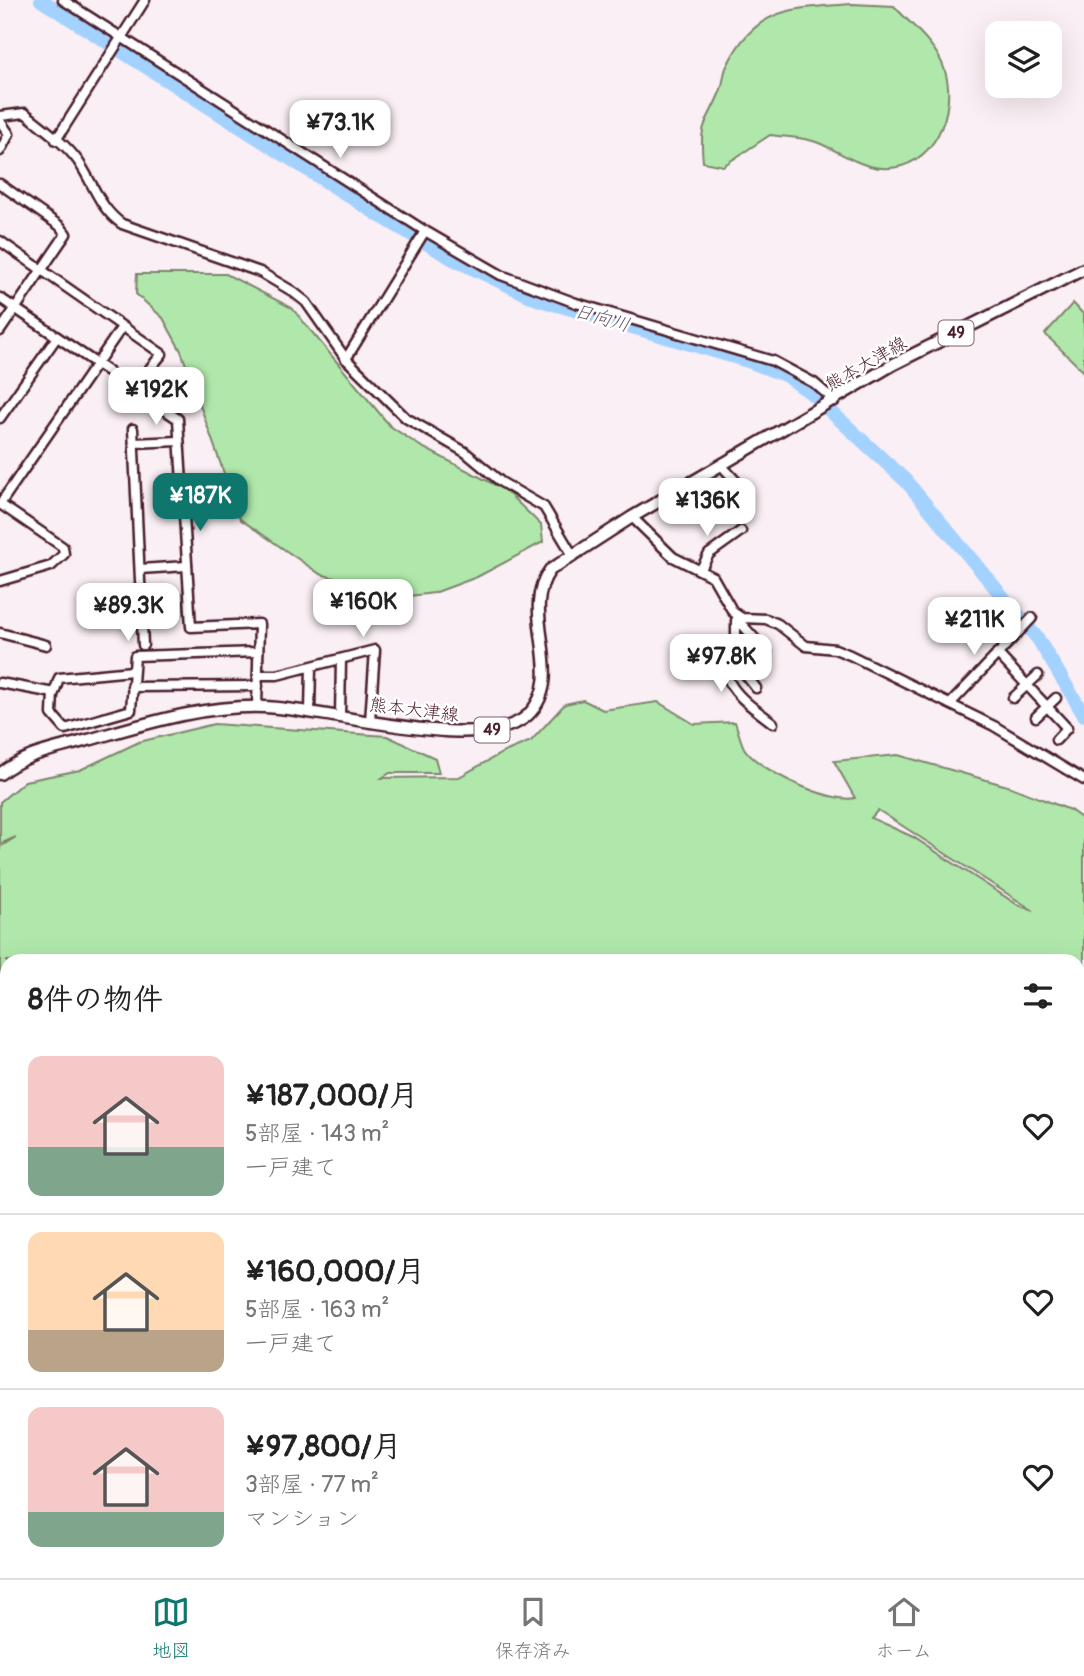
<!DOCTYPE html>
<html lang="ja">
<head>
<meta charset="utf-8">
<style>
  body { margin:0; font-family:Pangolin,"Klee One",sans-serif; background:#f6f6f6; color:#222; height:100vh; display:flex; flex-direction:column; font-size:26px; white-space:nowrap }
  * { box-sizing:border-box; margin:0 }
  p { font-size:23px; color:#767676 }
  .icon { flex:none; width:38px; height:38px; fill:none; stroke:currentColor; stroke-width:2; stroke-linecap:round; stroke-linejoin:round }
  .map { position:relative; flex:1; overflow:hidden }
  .sheet { position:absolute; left:0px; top:954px; width:1085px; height:625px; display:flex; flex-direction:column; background:#fff; border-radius:21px 21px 0 0; box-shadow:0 7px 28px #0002 }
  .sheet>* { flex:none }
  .controls { position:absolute; left:985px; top:21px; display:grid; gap:14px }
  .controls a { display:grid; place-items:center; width:77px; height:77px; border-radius:14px; background:#fff; box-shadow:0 7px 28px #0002; font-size:35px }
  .price { position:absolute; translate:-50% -60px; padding:0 16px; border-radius:14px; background:#fff; color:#222; font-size:23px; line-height:46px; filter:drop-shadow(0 2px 4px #0008) }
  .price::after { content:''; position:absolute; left:50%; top:42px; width:21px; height:16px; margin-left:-10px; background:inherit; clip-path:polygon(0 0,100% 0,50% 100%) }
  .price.current { background:#0f766e; color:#fff }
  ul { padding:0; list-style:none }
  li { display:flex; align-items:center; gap:21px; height:175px; padding:0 28px }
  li+li { border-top:2px solid #e0e0e0 }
  li span { display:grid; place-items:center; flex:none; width:196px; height:140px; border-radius:14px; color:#555 }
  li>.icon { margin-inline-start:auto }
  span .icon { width:84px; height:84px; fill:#fffc; stroke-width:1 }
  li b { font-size:30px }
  h2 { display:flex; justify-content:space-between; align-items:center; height:84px; padding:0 28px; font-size:30px }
  .tab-bar { display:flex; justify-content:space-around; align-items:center; height:98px; border-top:2px solid #e0e0e0; background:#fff; font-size:19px; color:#767676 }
  .tab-bar a { display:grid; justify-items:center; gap:4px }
  .tab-bar .current { color:#0f766e }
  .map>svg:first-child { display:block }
  .built { fill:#f4dce6 }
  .green { fill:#b0e8ac; stroke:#7d846c; stroke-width:2; fill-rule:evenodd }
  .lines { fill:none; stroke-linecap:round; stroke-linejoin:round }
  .river { stroke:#a3d2ff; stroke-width:14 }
  .minor-casing { stroke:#4a1f2b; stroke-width:13 }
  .major-casing { stroke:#4a1f2b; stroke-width:15 }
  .minor { stroke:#fff; stroke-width:8 }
  .major { stroke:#fff; stroke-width:10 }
  .labels { text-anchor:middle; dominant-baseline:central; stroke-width:5; stroke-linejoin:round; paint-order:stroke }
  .shield { fill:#fff; stroke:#80626b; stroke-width:2 }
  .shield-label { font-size:16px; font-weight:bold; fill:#4a1f2b }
  .street-label { font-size:18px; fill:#4a1f2b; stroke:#fff }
  .water-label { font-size:19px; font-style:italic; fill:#65556b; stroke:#fff }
</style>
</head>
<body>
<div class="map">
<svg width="1084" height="1578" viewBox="0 0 1084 1578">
  <rect width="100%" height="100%" fill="#faeff4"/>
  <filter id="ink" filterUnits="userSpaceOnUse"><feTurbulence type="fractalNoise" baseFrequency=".0143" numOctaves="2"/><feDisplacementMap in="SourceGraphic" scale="14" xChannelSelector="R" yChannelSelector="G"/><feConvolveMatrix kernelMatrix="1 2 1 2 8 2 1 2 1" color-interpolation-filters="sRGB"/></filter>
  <g filter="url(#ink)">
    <!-- built -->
    <g class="built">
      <path d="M7,1433V1516L0,1497V1437Z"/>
      <path d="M11,1572H391L394,1578H7Z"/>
    </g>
    <!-- green -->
    <g class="green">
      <path d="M852,4L894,6C910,24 936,44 944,68C959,110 933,172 882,168C857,167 836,148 813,141C800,137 784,137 770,135L723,166L703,162C699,121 706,126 720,92C724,83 723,73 727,66C756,5 794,9 852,4Z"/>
      <path d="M137,274H226L292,308L390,426L420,446L505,490L541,525L543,542L477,577L434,593L401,597L320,574L240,519L181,351L163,318L136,294Z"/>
      <path d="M1073,303L1084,315V372L1045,334Z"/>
      <path d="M583,700L603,710L658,702L694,724L735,722C738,730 740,740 744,748C757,770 831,804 855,798L834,761L898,755L1011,787L1070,810L1084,820V1578H867L859,1572H1078V961H7V1076L0,1073V847L16,837L0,844V802L25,781L80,770L139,742L214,724L387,736L435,758L439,773H390L382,778L459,777L502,753L531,741L565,704ZM878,810L1034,911L1018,905L913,837L871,818Z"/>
      <path d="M0,1078L7,1079V1249L0,1251Z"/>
      <path d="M766,1572H845L855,1578H756Z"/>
    </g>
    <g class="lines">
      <!-- river -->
      <path class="river" d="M41,0L382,217L453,259L537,299L748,361L787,376L811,393L906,481L1038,639L1084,715"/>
      <defs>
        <g id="minor">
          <path d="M63,0L425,231L501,275L576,303L773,361L814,383L835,401"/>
          <path d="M0,116L25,113C42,127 65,143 78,161C94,184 99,208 122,224L260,272L292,291L306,302L346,359L406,418L465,452L501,482L544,507L572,554"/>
          <path d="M0,121L9,134L0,151"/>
          <path d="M56,140L145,0"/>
          <path d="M0,184L60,226L66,234L0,331"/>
          <path d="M0,241L162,354L133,389"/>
          <path d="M0,298L178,419L191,627L259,624L257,707"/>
          <path d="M346,359L425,231"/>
          <path d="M0,418L57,337"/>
          <path d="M133,429L143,645"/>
          <path d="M134,443L179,441"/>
          <path d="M722,466L743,489"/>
          <path d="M0,504L122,327"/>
          <path d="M0,504L63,547L64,554L51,566L0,581"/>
          <path d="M632,517L673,557L713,577L733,612L742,618L766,619L778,624L806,646L835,649L850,655L994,726L1084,780"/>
          <path d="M140,569L187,566"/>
          <path d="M701,569L709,554L741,531"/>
          <path d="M737,619L767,652"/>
          <path d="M0,633L46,645"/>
          <path d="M733,642L735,661L756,688"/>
          <path d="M730,645C713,683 746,702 773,723"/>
          <path d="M997,653L1067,728L1056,740"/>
          <path d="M681,663L685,657L730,645L736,639V621"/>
          <path d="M258,675H277L375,650L370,721"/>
          <path d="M0,683L54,693L59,678L132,671"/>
          <path d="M132,687L258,686"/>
          <path d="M53,692L52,714L65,729L131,710L135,656L258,652"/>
          <path d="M1013,698L1038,675"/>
          <path d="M950,704L1032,618"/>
          <path d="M310,712L311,667"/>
          <path d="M340,717L341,659"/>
          <path d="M1036,717L1056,698"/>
          <path d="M0,1055L7,1058"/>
          <path d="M127,1572L129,1578"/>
          <path d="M389,1572L396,1578"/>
          <path d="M29,1578L34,1572"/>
        </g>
        <path id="major" d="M0,774C26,753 57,749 88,740C145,724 203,705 264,707C323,708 486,756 528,715C569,675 518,614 550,570L632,517L894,364L1084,269"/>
      </defs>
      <!-- minor casing -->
      <use href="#minor" class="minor-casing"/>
      <!-- major casing -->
      <use href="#major" class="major-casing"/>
      <!-- minor -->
      <use href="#minor" class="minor"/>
      <!-- major -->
      <use href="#major" class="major"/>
    </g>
  </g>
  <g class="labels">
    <!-- shield labels -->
    <g class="shield">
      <rect x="938.5" y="320.5" width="35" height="25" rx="5"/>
      <rect x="474.5" y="717.5" width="35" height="25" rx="5"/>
    </g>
    <g class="shield-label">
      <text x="956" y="333">49</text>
      <text x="492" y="730">49</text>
    </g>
    <!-- street labels -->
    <g class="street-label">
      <text transform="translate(866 364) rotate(-30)">熊本大津線</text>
      <text transform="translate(414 710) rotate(7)">熊本大津線</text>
    </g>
    <!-- water labels -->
    <g class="water-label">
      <text transform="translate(602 318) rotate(16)">日向川</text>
    </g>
  </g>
</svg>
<div class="controls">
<a><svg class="icon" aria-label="layers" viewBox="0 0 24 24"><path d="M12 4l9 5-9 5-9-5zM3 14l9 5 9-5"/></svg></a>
</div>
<b class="price" style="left:340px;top:160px">¥73.1K</b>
<b class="price" style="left:156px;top:427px">¥192K</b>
<b class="price current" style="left:200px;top:533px">¥187K</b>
<b class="price" style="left:707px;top:538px">¥136K</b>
<b class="price" style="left:363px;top:639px">¥160K</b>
<b class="price" style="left:128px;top:643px">¥89.3K</b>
<b class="price" style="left:974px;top:657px">¥211K</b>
<b class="price" style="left:721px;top:694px">¥97.8K</b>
<section class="sheet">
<h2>8件の物件<svg class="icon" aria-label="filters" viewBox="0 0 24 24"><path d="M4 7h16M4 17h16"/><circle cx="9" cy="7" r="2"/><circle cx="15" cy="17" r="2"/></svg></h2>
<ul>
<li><span style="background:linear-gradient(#f6c9c9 65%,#7fa58c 0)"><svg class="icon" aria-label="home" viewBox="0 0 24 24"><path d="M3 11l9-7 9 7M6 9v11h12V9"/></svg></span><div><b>¥187,000/月</b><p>5部屋 · 143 m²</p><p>一戸建て</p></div><svg class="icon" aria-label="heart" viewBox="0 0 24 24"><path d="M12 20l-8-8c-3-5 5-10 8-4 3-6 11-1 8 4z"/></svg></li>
<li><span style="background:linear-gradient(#ffd9b3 70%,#b9a48a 0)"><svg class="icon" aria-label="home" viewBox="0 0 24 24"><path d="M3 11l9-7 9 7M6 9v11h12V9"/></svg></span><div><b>¥160,000/月</b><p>5部屋 · 163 m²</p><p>一戸建て</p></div><svg class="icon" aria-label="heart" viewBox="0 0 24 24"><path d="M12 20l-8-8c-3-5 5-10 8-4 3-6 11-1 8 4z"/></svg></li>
<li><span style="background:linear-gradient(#f6c9c9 75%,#7fa58c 0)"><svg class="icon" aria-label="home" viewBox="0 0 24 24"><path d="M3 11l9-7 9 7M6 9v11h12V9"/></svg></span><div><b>¥97,800/月</b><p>3部屋 · 77 m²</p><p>マンション</p></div><svg class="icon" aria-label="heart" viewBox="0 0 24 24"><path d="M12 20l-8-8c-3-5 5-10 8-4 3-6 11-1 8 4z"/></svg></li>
</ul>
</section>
</div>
<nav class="tab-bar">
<a class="current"><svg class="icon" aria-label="map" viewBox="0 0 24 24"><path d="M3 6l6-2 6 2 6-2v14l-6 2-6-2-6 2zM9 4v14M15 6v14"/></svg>地図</a>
<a><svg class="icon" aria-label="saved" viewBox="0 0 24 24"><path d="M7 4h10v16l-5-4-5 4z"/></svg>保存済み</a>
<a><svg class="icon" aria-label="home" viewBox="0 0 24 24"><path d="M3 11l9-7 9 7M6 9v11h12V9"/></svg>ホーム</a>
</nav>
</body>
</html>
